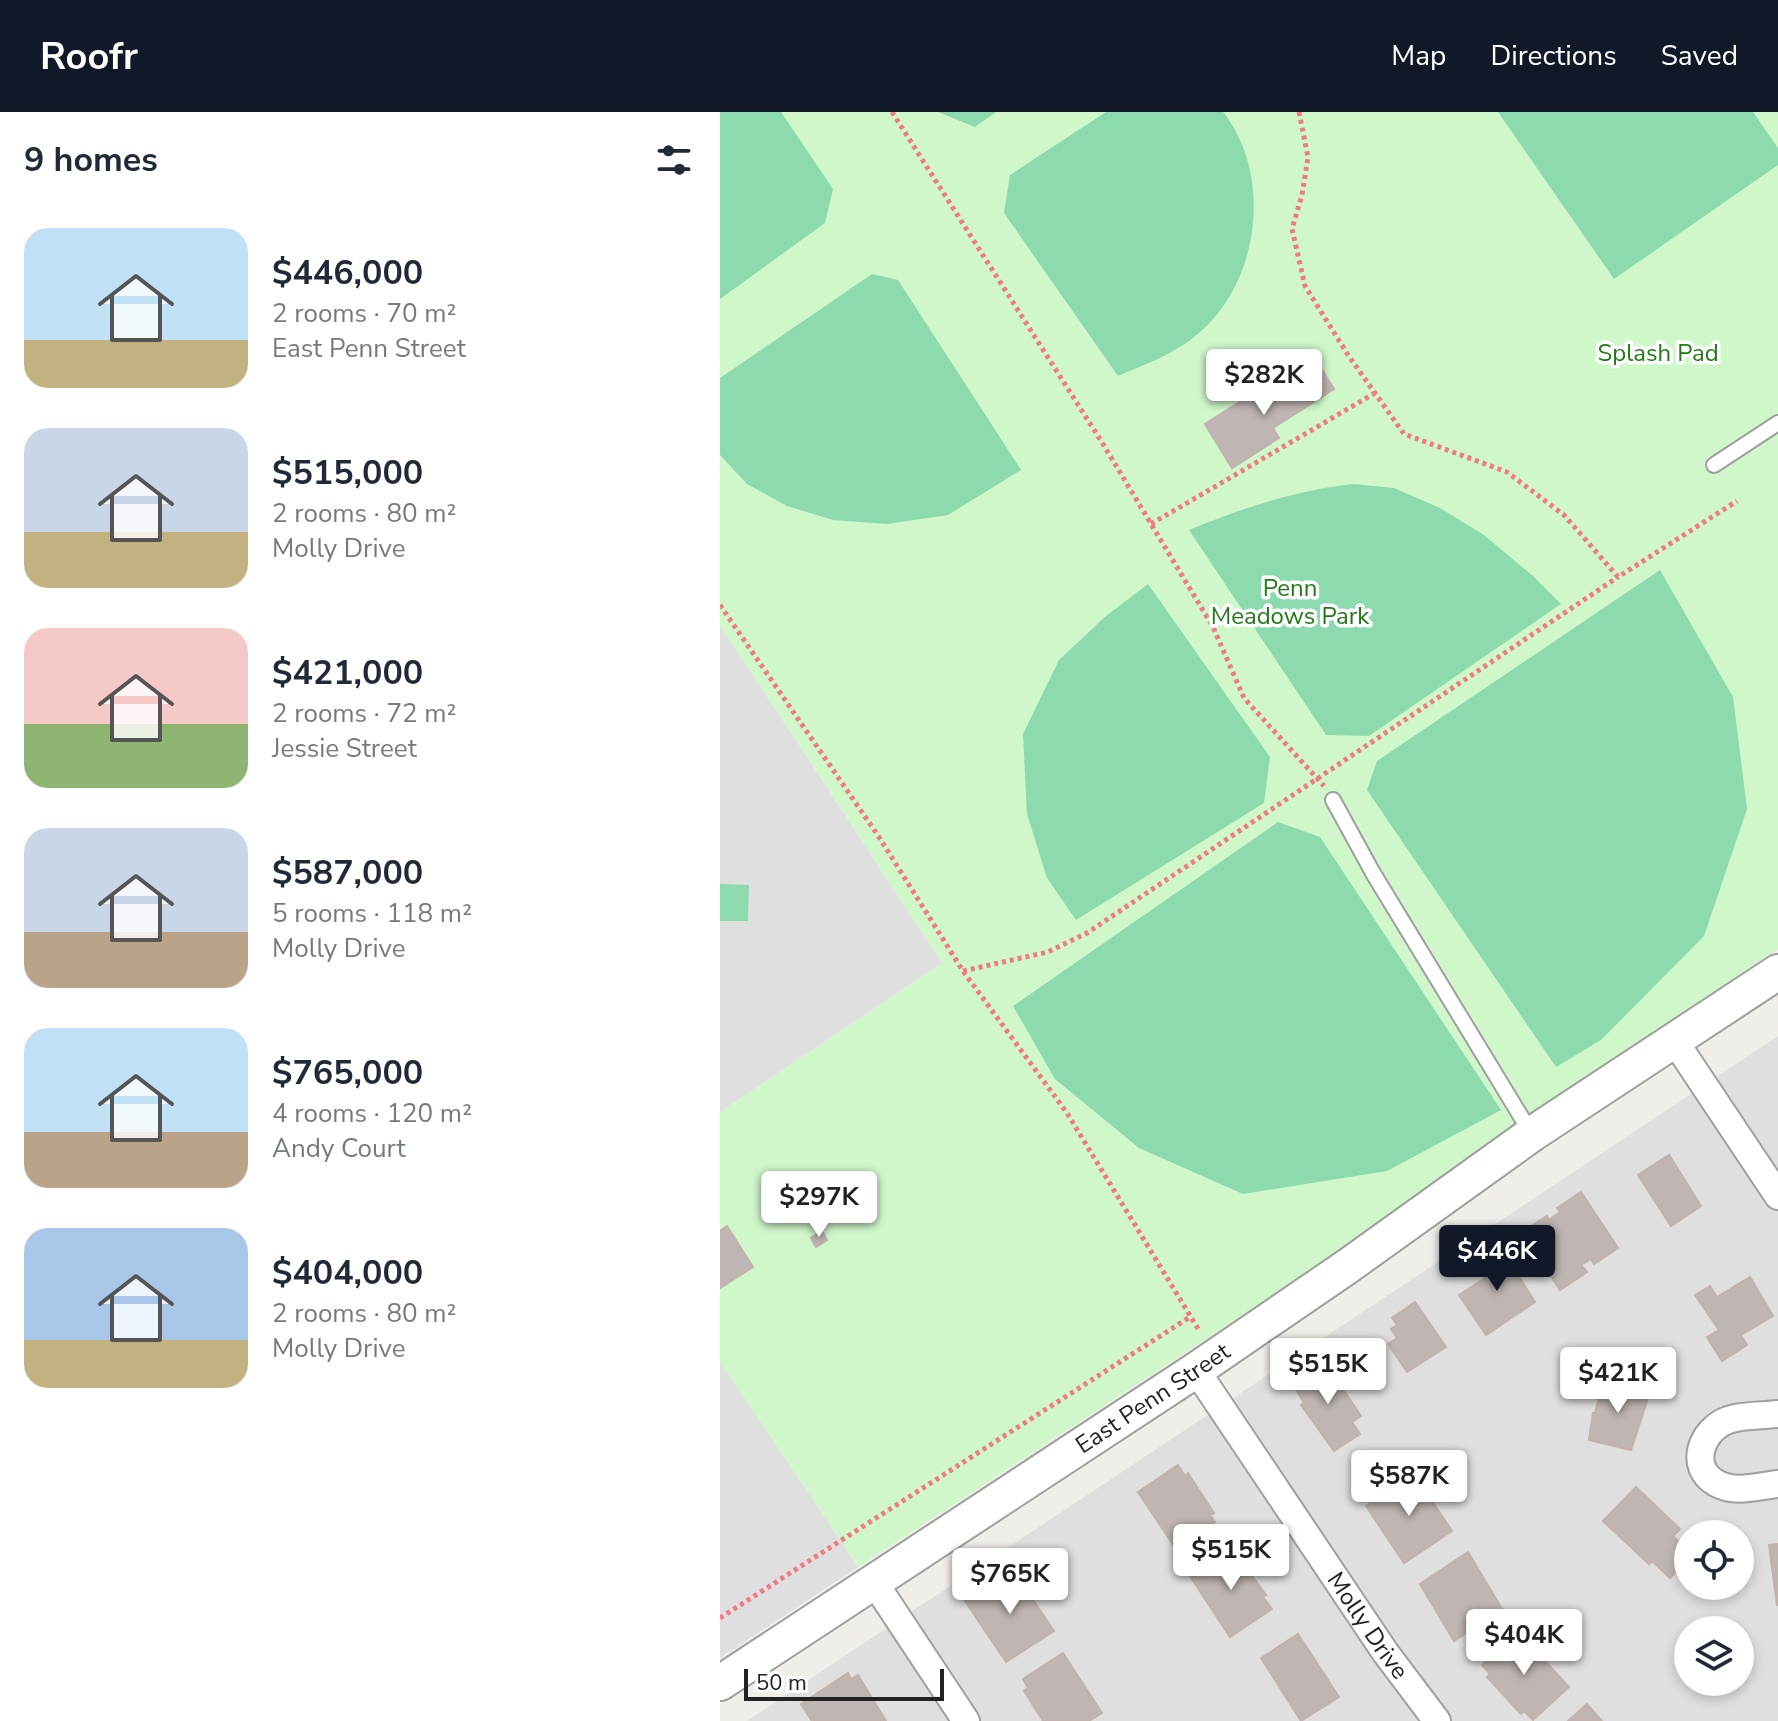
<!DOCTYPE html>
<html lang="en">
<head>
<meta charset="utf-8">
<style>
  body { margin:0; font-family:"Nunito Sans",sans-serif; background:#f2f2f3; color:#1f2937; height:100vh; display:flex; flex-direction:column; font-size:30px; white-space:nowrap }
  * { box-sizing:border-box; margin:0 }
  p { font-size:26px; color:#747a83 }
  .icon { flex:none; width:44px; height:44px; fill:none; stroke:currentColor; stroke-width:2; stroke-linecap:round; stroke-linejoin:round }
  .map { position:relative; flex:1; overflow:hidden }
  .drawer { display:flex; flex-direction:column; background:#fff; width:720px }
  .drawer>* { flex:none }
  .tools { position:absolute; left:954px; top:1408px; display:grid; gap:16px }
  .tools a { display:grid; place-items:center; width:80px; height:80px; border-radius:50%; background:#fff; box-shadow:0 4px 12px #0003; font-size:40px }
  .scale { position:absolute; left:24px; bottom:20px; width:200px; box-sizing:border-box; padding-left:8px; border:4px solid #222; border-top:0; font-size:22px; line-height:28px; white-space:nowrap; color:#222; -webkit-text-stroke:6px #fff; paint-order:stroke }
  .price { position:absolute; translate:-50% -68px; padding:0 18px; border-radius:8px; background:#fff; color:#222; font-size:26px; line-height:52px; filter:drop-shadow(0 2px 4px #0008) }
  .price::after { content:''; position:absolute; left:50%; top:48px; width:24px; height:18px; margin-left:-12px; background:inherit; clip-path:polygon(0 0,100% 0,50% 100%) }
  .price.active { background:#111827; color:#fff }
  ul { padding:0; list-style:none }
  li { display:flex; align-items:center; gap:24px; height:200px; padding:0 24px }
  li span { display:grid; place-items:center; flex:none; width:224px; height:160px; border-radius:24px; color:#555 }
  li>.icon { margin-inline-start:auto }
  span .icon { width:96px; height:96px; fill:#fffc; stroke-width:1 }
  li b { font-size:34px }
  h2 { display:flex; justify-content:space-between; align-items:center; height:96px; padding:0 24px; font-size:34px }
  header { display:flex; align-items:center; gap:48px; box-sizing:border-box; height:112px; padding:0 40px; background:#111827; color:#fff }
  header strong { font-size:38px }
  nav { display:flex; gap:44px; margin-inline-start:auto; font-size:28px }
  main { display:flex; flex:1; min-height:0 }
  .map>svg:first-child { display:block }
  .residential { fill:#dfdfdf; fill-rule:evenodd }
  .park { fill:#cff7ca }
  .pitch { fill:#8ddaae }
  .building { fill:#bfb5b2; stroke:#c2b2ac; stroke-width:2 }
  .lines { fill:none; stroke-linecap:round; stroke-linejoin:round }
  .service-casing { stroke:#9f9f9f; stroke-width:18 }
  .minor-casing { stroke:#9f9f9f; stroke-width:30 }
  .tertiary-casing { stroke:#9f9f9f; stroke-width:38 }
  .path { stroke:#f17a84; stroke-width:5; stroke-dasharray:4 4; stroke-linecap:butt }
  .service { stroke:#fff; stroke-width:14 }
  .minor { stroke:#fff; stroke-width:26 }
  .tertiary { stroke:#fff; stroke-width:34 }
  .labels { text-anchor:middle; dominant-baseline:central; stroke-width:7; stroke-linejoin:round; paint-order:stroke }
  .park-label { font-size:24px; fill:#1f7b14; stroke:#fff }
  .street-label { font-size:24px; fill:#222; stroke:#fff }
</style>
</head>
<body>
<header>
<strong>Roofr</strong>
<nav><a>Map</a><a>Directions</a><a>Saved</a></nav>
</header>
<main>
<section class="drawer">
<h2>9 homes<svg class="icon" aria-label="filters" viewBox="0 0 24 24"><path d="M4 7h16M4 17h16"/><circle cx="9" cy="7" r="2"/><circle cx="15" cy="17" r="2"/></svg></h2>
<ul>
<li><span style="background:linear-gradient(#bfe0f5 70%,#c2b280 0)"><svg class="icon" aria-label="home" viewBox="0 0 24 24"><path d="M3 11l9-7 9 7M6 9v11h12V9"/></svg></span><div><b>$446,000</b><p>2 rooms · 70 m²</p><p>East Penn Street</p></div></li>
<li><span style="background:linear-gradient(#c9d6e8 65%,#c2b280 0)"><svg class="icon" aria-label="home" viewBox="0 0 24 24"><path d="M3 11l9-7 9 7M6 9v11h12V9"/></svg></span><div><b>$515,000</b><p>2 rooms · 80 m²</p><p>Molly Drive</p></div></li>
<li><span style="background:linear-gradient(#f6c9c9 60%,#8fb573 0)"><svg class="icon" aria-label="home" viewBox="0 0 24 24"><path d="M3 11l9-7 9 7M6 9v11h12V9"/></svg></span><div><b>$421,000</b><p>2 rooms · 72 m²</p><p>Jessie Street</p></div></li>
<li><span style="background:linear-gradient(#c9d6e8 65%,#b9a48a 0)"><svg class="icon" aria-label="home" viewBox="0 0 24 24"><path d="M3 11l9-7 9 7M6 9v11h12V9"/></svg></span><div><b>$587,000</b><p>5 rooms · 118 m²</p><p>Molly Drive</p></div></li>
<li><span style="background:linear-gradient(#bfe0f5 65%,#b9a48a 0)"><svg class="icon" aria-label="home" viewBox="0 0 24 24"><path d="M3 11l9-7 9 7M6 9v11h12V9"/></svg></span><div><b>$765,000</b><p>4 rooms · 120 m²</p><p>Andy Court</p></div></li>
<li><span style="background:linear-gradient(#a9c7e8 70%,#c2b280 0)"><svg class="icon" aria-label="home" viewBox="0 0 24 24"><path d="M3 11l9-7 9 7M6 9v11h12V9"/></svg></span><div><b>$404,000</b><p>2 rooms · 80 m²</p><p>Molly Drive</p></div></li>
</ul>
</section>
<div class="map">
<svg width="1058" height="1609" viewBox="0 0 1058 1609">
  <rect width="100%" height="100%" fill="#f1ede9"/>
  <!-- residential -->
  <g class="residential">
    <path d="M0,513L222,851L0,1000Z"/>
    <path d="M1058,924V1609H27ZM968,1422H1020V1474H968ZM968,1518H1020V1570H968Z"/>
    <path d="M0,1249L138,1455L0,1546Z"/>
  </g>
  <!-- park -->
  <path class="park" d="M0,0H1058V837L814,998L593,1157L138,1455L0,1249V1000L222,851L0,513Z"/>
  <!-- pitch -->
  <g class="pitch">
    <path d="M0,0H61L113,77L105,111L0,187Z"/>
    <path d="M218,0H276L255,15Z"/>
    <path d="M386,0H503C553,63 540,168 480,220C457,241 426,252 398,264L284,101L290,63Z"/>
    <path d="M778,0H1033L1058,36V53L894,167Z"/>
    <path d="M152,162L178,168L301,358L228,403L167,412L113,408L67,394L27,372L0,343V266Z"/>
    <path d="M634,372L674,376L720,396L764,423L813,464L841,492L649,624L606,623L469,418C523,396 576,378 634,372Z"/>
    <path d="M940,458L1013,585L1027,697L984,824L881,928L836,955L647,678L657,649Z"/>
    <path d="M428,472L550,645L544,691L356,808L327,766L307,702L303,622L339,548L386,504Z"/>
    <path d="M558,710L600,725L781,998L667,1059L523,1082L419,1036L335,967L293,894Z"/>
    <path d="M0,772L29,773L28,809H0Z"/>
  </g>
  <!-- building -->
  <g class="building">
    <path d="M599,253L614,277L553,316L559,326L512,356L485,312L532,282L538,292Z"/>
    <path d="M949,1043L981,1094L951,1114L918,1063Z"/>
    <path d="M861,1080L898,1136L874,1152L871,1147L861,1153L867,1160L840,1178L802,1120L827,1104L829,1108L840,1100L837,1096Z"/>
    <path d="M80,1083L87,1096L75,1102L68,1090Z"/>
    <path d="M7,1114L33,1155L0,1176V1119Z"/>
    <path d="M102,1119L107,1128L96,1135L91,1126Z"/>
    <path d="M780,1135L815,1190L766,1223L739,1183L765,1166L755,1152Z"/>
    <path d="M1030,1165L1053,1204L1021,1223L1027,1233L1002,1249L987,1225L999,1218L975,1183L990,1174L997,1185Z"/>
    <path d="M695,1190L726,1235L687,1260L668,1232L677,1226L671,1217L677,1213L672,1206Z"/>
    <path d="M605,1250L641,1304L632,1310L640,1322L614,1339L581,1293L584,1291L572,1271Z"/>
    <path d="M883,1269L930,1280L911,1338L869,1328L873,1301H875Z"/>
    <path d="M458,1353L465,1364L468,1361L494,1401L490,1403L495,1410L456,1437L418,1380Z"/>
    <path d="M694,1362L732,1419L684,1451L646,1394Z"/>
    <path d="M916,1375L960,1417L953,1424L968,1439V1447L950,1466L932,1449L929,1452L883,1409Z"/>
    <path d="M1058,1432V1493H1057L1049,1433Z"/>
    <path d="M512,1436L546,1483L543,1485L552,1497L510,1525L470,1464Z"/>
    <path d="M748,1440L782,1497L734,1529L700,1472Z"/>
    <path d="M293,1458L334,1519L286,1550L245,1489Z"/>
    <path d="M798,1520L849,1575L813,1608L804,1599L801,1602L767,1565L770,1562L762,1553Z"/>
    <path d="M578,1522L619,1585L581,1609L541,1546Z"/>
    <path d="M343,1541L382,1601L369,1609H323L304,1579L308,1576L303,1567Z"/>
    <path d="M128,1561L131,1567L138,1563L166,1609H92L81,1592Z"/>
    <path d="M867,1592L882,1609H848Z"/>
  </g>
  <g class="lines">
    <defs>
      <g id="service">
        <path d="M994,353L1058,311"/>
        <path d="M613,688L653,761L811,1021"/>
      </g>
      <g id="minor">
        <path d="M954,928L1058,1084"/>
        <path id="s1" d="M476,1258L665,1540L717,1609"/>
        <path d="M1058,1302C1042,1304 1023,1303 1008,1308C981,1318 968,1355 996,1371C1015,1382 1038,1374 1058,1372"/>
        <path d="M154,1470L246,1609"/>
      </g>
      <g id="tertiary">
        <path id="s2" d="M0,1571L476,1258L628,1154L812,1022L1058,860"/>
      </g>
    </defs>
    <!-- service casing -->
    <use href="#service" class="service-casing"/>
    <!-- minor casing -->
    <use href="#minor" class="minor-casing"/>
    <!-- tertiary casing -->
    <use href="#tertiary" class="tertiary-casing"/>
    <!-- path -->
    <g class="path">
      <path d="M172,0L383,332L493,515L524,586L604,674"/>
      <path d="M579,0L588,45L582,83L572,117L585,174L628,243L684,322L787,360L844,403L898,465L1017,389"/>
      <path d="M431,412L655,281"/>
      <path d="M0,493L159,725L243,859L347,1001L480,1220"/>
      <path d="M243,859L328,840L367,821L898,465"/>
      <path d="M0,1506L470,1205"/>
    </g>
    <!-- service -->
    <use href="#service" class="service"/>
    <!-- minor -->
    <use href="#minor" class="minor"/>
    <!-- tertiary -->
    <use href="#tertiary" class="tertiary"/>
  </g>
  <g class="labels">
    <!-- park labels -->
    <g class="park-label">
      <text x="938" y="241">Splash Pad</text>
      <text x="570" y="476">Penn<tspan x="570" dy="28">Meadows Park</tspan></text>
    </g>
    <!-- street labels -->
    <g class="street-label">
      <text stroke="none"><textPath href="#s2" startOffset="518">East Penn Street</textPath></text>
      <text stroke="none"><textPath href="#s1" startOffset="308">Molly Drive</textPath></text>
    </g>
  </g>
</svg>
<div class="tools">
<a><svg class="icon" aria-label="locate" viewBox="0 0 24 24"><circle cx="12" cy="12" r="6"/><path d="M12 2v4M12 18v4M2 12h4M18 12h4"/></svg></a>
<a><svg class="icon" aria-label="layers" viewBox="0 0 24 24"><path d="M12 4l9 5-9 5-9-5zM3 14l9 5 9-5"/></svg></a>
</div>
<div class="scale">50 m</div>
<b class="price" style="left:544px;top:305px">$282K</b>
<b class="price" style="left:99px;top:1127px">$297K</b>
<b class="price active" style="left:777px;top:1181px">$446K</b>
<b class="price" style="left:608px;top:1294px">$515K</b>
<b class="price" style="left:898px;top:1303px">$421K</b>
<b class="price" style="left:689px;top:1406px">$587K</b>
<b class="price" style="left:511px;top:1480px">$515K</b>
<b class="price" style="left:290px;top:1504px">$765K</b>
<b class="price" style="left:804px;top:1565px">$404K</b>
</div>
</main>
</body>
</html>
